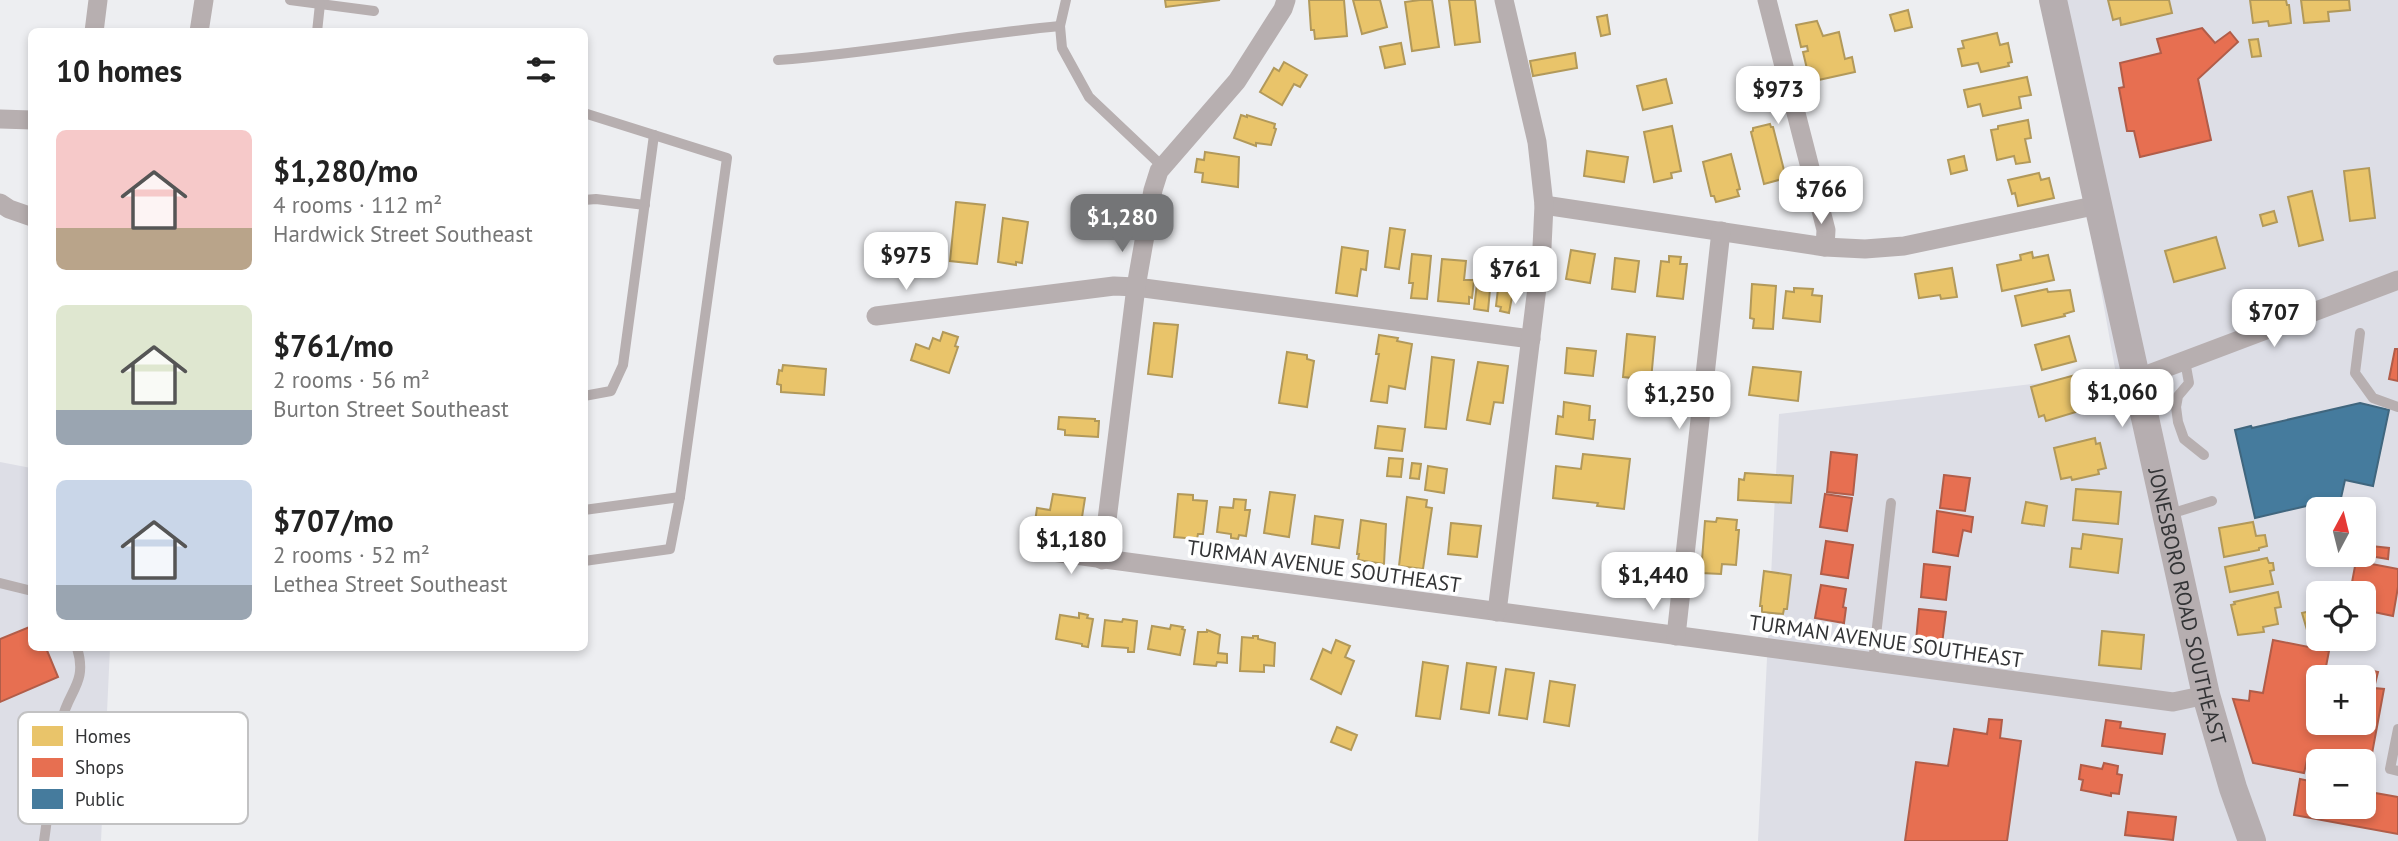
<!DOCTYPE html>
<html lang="en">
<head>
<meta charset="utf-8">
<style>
  body { margin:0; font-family:"PT Sans",sans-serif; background:#f6f6f6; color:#222; height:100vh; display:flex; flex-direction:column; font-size:26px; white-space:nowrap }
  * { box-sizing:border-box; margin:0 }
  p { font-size:23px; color:#767676 }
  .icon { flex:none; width:38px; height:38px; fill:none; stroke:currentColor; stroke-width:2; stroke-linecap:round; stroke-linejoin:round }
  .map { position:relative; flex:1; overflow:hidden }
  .details { position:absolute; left:28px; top:28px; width:560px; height:623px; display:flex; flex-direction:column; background:#fff; border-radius:10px; box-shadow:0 4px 10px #0003 }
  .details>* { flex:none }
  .needle { width:46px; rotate:7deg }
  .fabs { position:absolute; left:2306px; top:497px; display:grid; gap:14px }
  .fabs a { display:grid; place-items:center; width:70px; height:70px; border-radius:10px; background:#fff; box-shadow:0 4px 10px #0003; font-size:35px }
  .price { position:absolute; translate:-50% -60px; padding:0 16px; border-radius:14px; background:#fff; color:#222; font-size:23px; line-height:46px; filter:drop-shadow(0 2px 4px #0008) }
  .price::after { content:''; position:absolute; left:50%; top:42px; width:21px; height:16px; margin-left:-10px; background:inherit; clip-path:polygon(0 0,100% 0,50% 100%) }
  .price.selected { background:#747577; color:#fff }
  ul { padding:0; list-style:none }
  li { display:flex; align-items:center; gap:21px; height:175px; padding:0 28px }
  li span { display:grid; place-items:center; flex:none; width:196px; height:140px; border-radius:10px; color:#555 }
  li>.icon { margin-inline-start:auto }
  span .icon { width:84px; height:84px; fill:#fffc; stroke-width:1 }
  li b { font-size:30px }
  h2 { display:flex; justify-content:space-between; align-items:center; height:84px; padding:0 28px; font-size:30px }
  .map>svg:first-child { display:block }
  .built { fill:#dddee6; fill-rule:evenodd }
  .homes { fill:#e9c46a; stroke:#b2995a; stroke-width:2 }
  .shops { fill:#e76f51; stroke:#b15d49; stroke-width:2 }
  .public { fill:#457b9d; stroke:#40667e; stroke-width:2 }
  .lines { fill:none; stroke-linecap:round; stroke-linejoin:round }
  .lane { stroke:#b7afb0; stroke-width:10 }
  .street { stroke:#b7afb0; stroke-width:19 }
  .secondary { stroke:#b6aeb0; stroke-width:28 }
  .labels { text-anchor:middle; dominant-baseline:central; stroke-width:7; stroke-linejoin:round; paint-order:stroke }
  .street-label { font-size:21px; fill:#333436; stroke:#fff }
  .key { fill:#fff; stroke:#c2c2c3; stroke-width:2 }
  .key-label { font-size:19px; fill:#333436 }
</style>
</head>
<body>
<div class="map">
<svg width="2398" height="841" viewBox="0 0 2398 841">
  <rect width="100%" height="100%" fill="#edeef1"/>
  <!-- built -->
  <g class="built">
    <path d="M2049,0H2398V841H1758L1779,414L2116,374ZM2319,509H2364V555H2319ZM2319,593H2364V639H2319ZM2319,677H2364V723H2319ZM2319,761H2364V807H2319Z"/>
    <path d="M0,462L31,468L32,648H110L101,841H0Z"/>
  </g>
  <!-- homes -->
  <g class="homes">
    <path d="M1165,0H1220L1166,7Z"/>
    <path d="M1309,0H1344L1347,36L1315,39L1314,30H1311Z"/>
    <path d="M1353,0H1380L1387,27L1362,34Z"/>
    <path d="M1420,0H1432L1439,47L1412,51L1405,2Z"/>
    <path d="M1449,0H1475L1480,42L1455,45Z"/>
    <path d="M2108,0H2169L2172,13L2121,25L2120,18L2113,20Z"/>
    <path d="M2250,0H2286L2287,5H2289L2291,23L2269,26L2268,21L2253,23Z"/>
    <path d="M2301,0H2349L2350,10L2328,12L2329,21L2304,23Z"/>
    <path d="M1908,10L1912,27L1895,31L1890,15Z"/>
    <path d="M1607,15L1610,34L1601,36L1597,17Z"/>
    <path d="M1817,21L1823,36L1839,32L1845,59L1852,57L1855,72L1814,81L1811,68L1807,69L1803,52L1808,51L1807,46L1801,47L1796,25Z"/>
    <path d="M1997,33L2000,45L2008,43L2012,62L2008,63L2009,66L1981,72L1978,63L1962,66L1958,49L1964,48L1962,41Z"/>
    <path d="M2258,39L2261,56L2252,57L2249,40Z"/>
    <path d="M1401,43L1405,64L1385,68L1380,47Z"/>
    <path d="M1575,53L1577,68L1533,76L1530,61Z"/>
    <path d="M1284,62L1307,75L1300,87L1294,84L1282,105L1260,92L1274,68L1279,71Z"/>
    <path d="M2027,77L2031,95L2019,97L2021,108L1983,116L1980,104L1968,107L1964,90Z"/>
    <path d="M1666,79L1672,103L1643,110L1637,86Z"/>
    <path d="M1241,115L1247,117V115L1275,124L1274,128L1276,129L1271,145L1256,143V146L1234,138Z"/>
    <path d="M2028,120L2031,138L2025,139L2030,162L2016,164L2014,156L1997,160L1991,130L1998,129V126Z"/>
    <path d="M1770,124L1771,127H1773L1786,178L1764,184L1751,132L1753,131V128Z"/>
    <path d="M1672,126L1681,171L1671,173L1672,178L1654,182L1644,132Z"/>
    <path d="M1587,151L1628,157L1624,182L1584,176Z"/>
    <path d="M1205,152L1239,157L1238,187L1202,182L1203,173L1195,172L1197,159L1204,160Z"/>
    <path d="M1731,154L1740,189L1737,190L1739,196L1716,202L1714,196H1711L1703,162Z"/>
    <path d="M1964,156L1967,170L1951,174L1948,160Z"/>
    <path d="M2369,168L2375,218L2350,221L2344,171Z"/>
    <path d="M2039,173L2041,180L2049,178L2054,198L2018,206L2015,193L2012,194L2008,180Z"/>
    <path d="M2312,191L2323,240L2299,246L2288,197Z"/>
    <path d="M956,202L985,205L977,264L950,261Z"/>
    <path d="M2274,211L2277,222L2263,226L2260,215Z"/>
    <path d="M1003,218L1028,222L1022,263L1016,262V265L998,262Z"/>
    <path d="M1390,228L1405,230L1399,269L1385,267Z"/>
    <path d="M2216,237L2225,268L2174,282L2165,251Z"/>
    <path d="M1342,247L1368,251L1366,270L1361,269L1357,296L1336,293Z"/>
    <path d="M1571,250L1595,254L1590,283L1566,279Z"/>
    <path d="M2032,252L2033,258L2048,255L2054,280L2002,291L1997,265L2021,260L2020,255Z"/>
    <path d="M1412,254L1431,256L1427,299L1411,298L1413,283H1409Z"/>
    <path d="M1669,256L1681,257L1680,264H1687L1683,299L1657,296L1661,261L1669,262Z"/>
    <path d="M1615,258L1639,261L1635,292L1612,289Z"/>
    <path d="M1442,259L1466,261L1464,280H1474L1472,298L1469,297V304L1438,301Z"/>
    <path d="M1479,267L1492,268L1488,311L1474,309Z"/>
    <path d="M1952,268L1957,297L1941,299L1940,295L1919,298L1915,274Z"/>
    <path d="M1500,272L1516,275L1509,313L1500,311L1501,307L1496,306Z"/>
    <path d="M1752,284L1776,286L1773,329L1753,328L1754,319L1750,318Z"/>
    <path d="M1794,288L1813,289L1812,295L1822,296L1820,322L1783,318L1786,291L1794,292Z"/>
    <path d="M2047,289L2048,292L2070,290L2074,311L2064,314L2065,316L2022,326L2015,296Z"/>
    <path d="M1154,323L1178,325L1172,377L1148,374Z"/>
    <path d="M943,332L958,337L955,346L958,347L949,373L911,360L916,344L929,349L933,338L940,341Z"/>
    <path d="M1627,334L1655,337L1651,380L1623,377Z"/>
    <path d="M1379,335L1398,338L1397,341L1412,344L1405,389L1389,386L1387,403L1371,401L1379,354H1376Z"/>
    <path d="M2069,336L2076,361L2042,370L2035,345Z"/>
    <path d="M1567,348L1596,351L1593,376L1565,373Z"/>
    <path d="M1287,352L1307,355V359L1314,361L1307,407L1279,403Z"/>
    <path d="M1432,357L1454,360L1446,429L1425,427Z"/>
    <path d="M1478,362L1508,366L1503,403L1494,402L1490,424L1467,420Z"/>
    <path d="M783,365L826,369L824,395L781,392V385L777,384L779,370L782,371Z"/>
    <path d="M1753,367L1801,372L1798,401L1749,395Z"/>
    <path d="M2079,374L2080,379L2085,378L2092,405L2085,407L2086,409L2046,421L2044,415L2039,417L2031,387Z"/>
    <path d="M1564,402L1590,406L1589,420H1595L1593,439L1556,434L1558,416L1563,417Z"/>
    <path d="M1059,417L1095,419V421H1099L1098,437L1065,435V430L1058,429Z"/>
    <path d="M1378,426L1405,429L1402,451L1375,448Z"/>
    <path d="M2095,438L2096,444L2100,443L2106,468L2098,470L2099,474L2072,480L2071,477L2061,479L2054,448Z"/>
    <path d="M1583,454L1630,459L1624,509L1597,506L1598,503L1553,498L1556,466L1581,469Z"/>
    <path d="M1389,458L1403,459L1401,477L1387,476Z"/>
    <path d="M1412,463L1421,464L1419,479L1410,478Z"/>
    <path d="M1428,466L1447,469L1444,493L1425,490Z"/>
    <path d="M1745,473L1793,476L1791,503L1738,500L1739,479L1744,480Z"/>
    <path d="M2076,489L2121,492L2118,524L2073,520Z"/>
    <path d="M1270,492L1295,495L1289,537L1264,533Z"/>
    <path d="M1053,494L1085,498L1080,530L1063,528L1062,533L1034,529L1037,508L1050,510Z"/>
    <path d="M1178,494L1193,495V500L1207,501L1203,534H1198L1197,539L1174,537Z"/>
    <path d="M1407,497L1427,500L1426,507L1432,508L1423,569L1399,566Z"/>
    <path d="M1234,499L1246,500L1245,510H1250L1246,536L1239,535L1238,539L1231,538V534L1217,532L1220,507L1233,508Z"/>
    <path d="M2026,502L2047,506L2044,526L2022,523Z"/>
    <path d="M1315,516L1343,520L1339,548L1312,544Z"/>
    <path d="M1717,518L1737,520L1736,530H1739L1736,565L1722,564L1721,574L1701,573L1705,521L1716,522Z"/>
    <path d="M1361,520L1386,524L1384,564L1358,560L1359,554H1357Z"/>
    <path d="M2253,522L2256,536L2265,535L2267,546L2259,548V550L2224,557L2219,528Z"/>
    <path d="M1451,523L1481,526L1477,557L1448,554Z"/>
    <path d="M2083,534L2122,539L2118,573L2070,567L2072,548L2081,549Z"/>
    <path d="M2267,558L2269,563H2273L2274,570L2270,571L2273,584L2230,592L2225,567Z"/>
    <path d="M1764,571L1791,575L1787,609H1784L1783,614L1762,612V606H1760Z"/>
    <path d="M2278,592L2281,607L2275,608L2278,624L2263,627L2264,632L2238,635L2231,605L2235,604L2234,602Z"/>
    <path d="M2319,609V627L2307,630L2302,613Z"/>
    <path d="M1079,613L1088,615L1087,618L1093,619L1088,647L1082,646V644L1056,639L1060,615L1079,618Z"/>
    <path d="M1123,619L1137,621L1134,652H1128V648L1102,646L1105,620L1122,622Z"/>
    <path d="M1171,625L1183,627L1182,629L1185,630L1180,655L1148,649L1152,626L1170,629Z"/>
    <path d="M1207,630L1220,635L1218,653L1227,654V663L1217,662L1216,666L1194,664L1198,632H1207Z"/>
    <path d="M2102,631L2144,635L2141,669L2099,665Z"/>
    <path d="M1253,636H1258V639L1275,643L1274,666L1264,665V672L1240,671L1242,637L1253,638Z"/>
    <path d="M1336,640L1350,646L1345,657L1354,661L1341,694L1311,679L1323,649L1331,653Z"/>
    <path d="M1423,662L1448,666L1440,719L1416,716Z"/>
    <path d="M1467,663L1496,667L1489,713L1461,709Z"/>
    <path d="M1506,669L1534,673L1527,719L1499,715Z"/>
    <path d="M1550,681L1575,685L1569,726L1544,722Z"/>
    <path d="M1337,727L1357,735L1351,750L1331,742Z"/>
  </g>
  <!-- shops -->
  <g class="shops">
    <path d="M2202,28L2215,43L2230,32L2238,42L2198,79L2211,140L2140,157L2134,131H2127L2119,88L2124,87L2120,63L2161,53L2157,39Z"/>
    <path d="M2395,349H2398V381L2389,379Z"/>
    <path d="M1831,452L1857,455L1853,495L1827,492Z"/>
    <path d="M1944,475L1970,478L1965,511L1940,508Z"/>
    <path d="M1825,494L1852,498L1847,531L1820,527Z"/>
    <path d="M1937,511L1973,517L1971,532L1963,530L1958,556L1933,552Z"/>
    <path d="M1826,541L1853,545L1848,578L1821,574Z"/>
    <path d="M2371,546L2389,548L2388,559L2369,556Z"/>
    <path d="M2356,561L2398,569V587L2393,616L2364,610V593H2350Z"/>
    <path d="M1924,564L1950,567L1946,600L1921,597Z"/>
    <path d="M1821,585L1846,589L1843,607L1846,608L1844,623L1815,618Z"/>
    <path d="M1919,609L1946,612L1942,644L1916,641Z"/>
    <path d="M32,626V648H46L58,677L0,702V639Z"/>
    <path d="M2273,640L2329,651L2324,677H2319V723H2364V677H2356L2359,668L2378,672L2374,688L2384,689L2366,786L2364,785V761H2319V776L2308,773L2312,757L2308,756L2304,773L2253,763L2233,699L2249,701L2250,691L2263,693Z"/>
    <path d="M1989,719L2002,720L2000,738L2021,741L2007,841H1905L1916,762L1948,766L1954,729L1987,734Z"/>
    <path d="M2106,720L2121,722L2120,728L2165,734L2162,754L2102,746Z"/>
    <path d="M2104,763L2118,766L2117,774L2122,775L2119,794L2111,793V796L2081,790L2083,780L2079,779L2081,765L2102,769Z"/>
    <path d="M2300,779L2319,783V807H2364V791L2398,797V834L2294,815Z"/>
    <path d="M2128,812L2176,817L2173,840L2125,835Z"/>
  </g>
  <!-- public -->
  <path class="public" d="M2360,403L2389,410L2373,486L2345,480L2341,498L2255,518L2235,430L2251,426L2252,428Z"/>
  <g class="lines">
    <!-- lane -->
    <g class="lane">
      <path d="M290,0L374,11"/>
      <path d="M1066,0L1060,26L1062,48L1089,97L1163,167"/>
      <path d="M317,32L320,4"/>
      <path d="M778,60C873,53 966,35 1060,26"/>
      <path d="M584,113L727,158L680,497L670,549L584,561"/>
      <path d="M584,200L596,199L645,205"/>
      <path d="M2360,333L2355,373L2373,398L2398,407"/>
      <path d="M2185,361L2189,383L2178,396L2176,407L2178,422L2184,439L2204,455"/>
      <path d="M584,396L611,391L623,365L654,135"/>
      <path d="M584,510L680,497"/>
      <path d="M2170,514L2212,501"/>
      <path d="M0,583L32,591"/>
      <path d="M1873,662L1891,503"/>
      <path d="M2398,729L2390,769L2398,771"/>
      <path d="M44,841C50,801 53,760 62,720C68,691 88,683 77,648"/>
    </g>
    <!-- street -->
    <g class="street">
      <path d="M1767,0L1826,230L1825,247"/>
      <path d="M94,32L98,0"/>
      <path d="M199,32L204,0"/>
      <path d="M0,119L32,120"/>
      <path d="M0,203L9,209L32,217"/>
      <path d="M1544,205L1825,247L1865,249L1904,246L2098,205"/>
      <path d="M876,316L1114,286L1136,287L1531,339"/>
      <path d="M2136,379L2398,280"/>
      <path d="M1045,551L2173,702L2206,695"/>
      <path d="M1102,560L1136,287L1153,190L1159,171L1237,81L1283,9L1286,0"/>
      <path d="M1497,612L1542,247L1544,205L1537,142L1504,0"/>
      <path d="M1676,636L1721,231"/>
    </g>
    <!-- secondary -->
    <path class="secondary" id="s1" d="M2053,0L2206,695L2233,788L2252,841"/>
  </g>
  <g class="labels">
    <!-- street labels -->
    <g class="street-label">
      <text transform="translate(1324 566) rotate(8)">TURMAN AVENUE SOUTHEAST</text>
      <text stroke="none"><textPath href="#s1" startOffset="621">JONESBORO ROAD SOUTHEAST</textPath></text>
      <text transform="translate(1886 641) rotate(8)">TURMAN AVENUE SOUTHEAST</text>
    </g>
  </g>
  <!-- legend -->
  <rect x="18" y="712" width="230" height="112" rx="10" class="key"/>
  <rect x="32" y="726" width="31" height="20" fill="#e9c46a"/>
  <rect x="32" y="758" width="31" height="19" fill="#e76f51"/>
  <rect x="32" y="789" width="31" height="20" fill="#457b9d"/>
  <g class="key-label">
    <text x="75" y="743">Homes</text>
    <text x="75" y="774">Shops</text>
    <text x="75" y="806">Public</text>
  </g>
</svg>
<div class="fabs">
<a><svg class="needle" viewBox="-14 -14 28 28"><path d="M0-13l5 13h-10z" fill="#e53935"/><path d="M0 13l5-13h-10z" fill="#767676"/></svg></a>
<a><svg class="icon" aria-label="locate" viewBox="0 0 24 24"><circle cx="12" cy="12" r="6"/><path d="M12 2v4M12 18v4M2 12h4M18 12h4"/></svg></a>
<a>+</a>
<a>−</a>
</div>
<b class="price" style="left:1778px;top:126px">$973</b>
<b class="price" style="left:1821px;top:226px">$766</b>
<b class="price selected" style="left:1122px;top:254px">$1,280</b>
<b class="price" style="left:906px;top:292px">$975</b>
<b class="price" style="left:1515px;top:306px">$761</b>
<b class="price" style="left:2274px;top:349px">$707</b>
<b class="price" style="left:2122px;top:429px">$1,060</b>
<b class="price" style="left:1679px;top:431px">$1,250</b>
<b class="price" style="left:1071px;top:576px">$1,180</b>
<b class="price" style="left:1653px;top:612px">$1,440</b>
<section class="details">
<h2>10 homes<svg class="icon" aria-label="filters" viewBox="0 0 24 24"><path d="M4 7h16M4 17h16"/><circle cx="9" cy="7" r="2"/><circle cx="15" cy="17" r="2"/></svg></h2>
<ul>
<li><span style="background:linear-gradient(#f6c9c9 70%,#b9a48a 0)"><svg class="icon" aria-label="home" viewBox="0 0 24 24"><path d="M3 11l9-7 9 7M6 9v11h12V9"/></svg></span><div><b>$1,280/mo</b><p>4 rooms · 112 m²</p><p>Hardwick Street Southeast</p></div></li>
<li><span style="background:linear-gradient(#dfe7d0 75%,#9aa5b1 0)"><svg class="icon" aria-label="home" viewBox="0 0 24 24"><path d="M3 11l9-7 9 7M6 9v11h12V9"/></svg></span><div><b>$761/mo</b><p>2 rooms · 56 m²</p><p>Burton Street Southeast</p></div></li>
<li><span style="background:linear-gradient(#c9d6e8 75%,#9aa5b1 0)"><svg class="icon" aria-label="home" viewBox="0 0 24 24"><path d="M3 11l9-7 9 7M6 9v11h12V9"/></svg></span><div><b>$707/mo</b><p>2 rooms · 52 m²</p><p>Lethea Street Southeast</p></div></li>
</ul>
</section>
</div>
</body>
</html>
